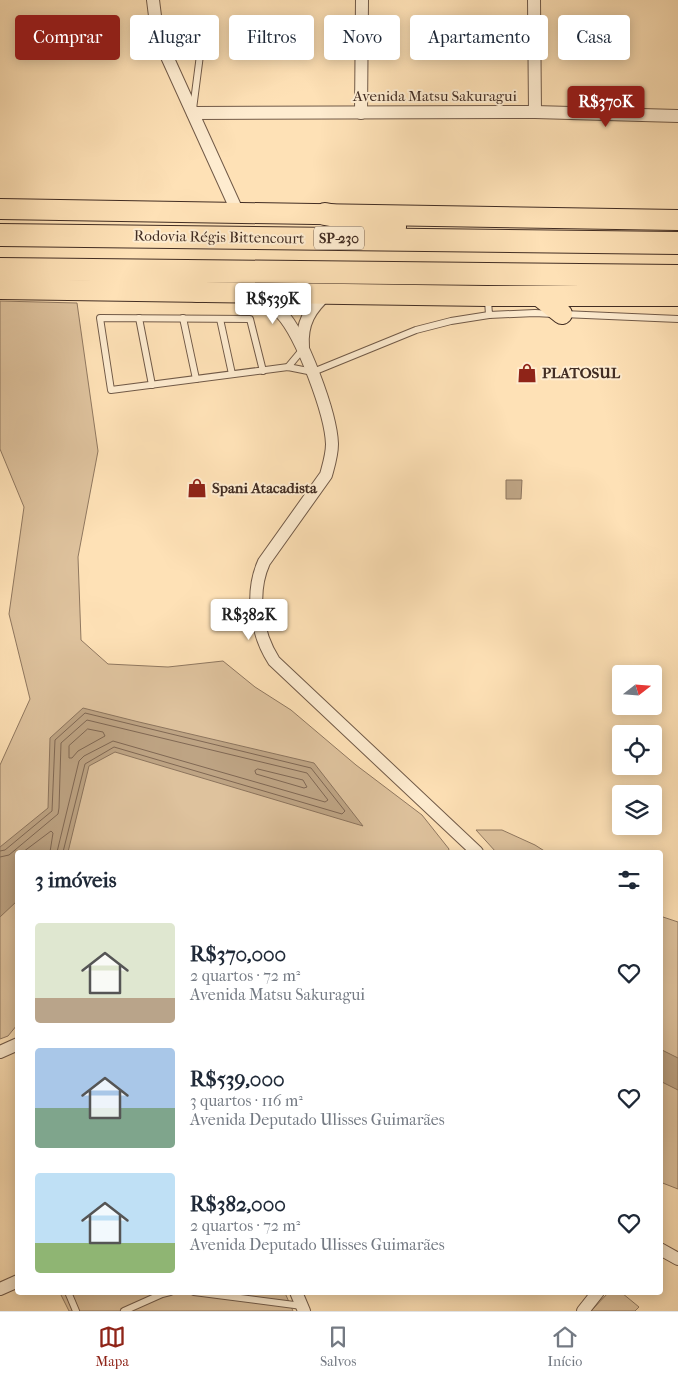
<!DOCTYPE html>
<html lang="pt">
<head>
<meta charset="utf-8">
<style>
  body { margin:0; font-family:"IM FELL French Canon",serif; background:#f6f6f7; color:#1f2937; height:100vh; display:flex; flex-direction:column; font-size:19px; white-space:nowrap }
  * { box-sizing:border-box; margin:0 }
  p { font-size:16px; color:#747a83 }
  .icon { flex:none; width:28px; height:28px; fill:none; stroke:currentColor; stroke-width:2; stroke-linecap:round; stroke-linejoin:round }
  .map { position:relative; flex:1; overflow:hidden }
  .side { position:absolute; left:15px; top:850px; width:648px; height:445px; display:flex; flex-direction:column; background:#fff; border-radius:5px; box-shadow:0 2px 12px #0003 }
  .side>* { flex:none }
  .hud { position:absolute; left:15px; top:15px; width:649px; height:45px; display:flex; gap:10px }
  .needle { width:32px; rotate:73deg }
  .tools { position:absolute; left:612px; top:665px; display:grid; gap:10px }
  .tools a { display:grid; place-items:center; width:50px; height:50px; border-radius:5px; background:#fff; box-shadow:0 2px 12px #0003; font-size:25px }
  .price { position:absolute; translate:-50% -42px; padding:0 11px; border-radius:5px; background:#fff; color:#222; font-size:16px; line-height:32px; filter:drop-shadow(0 1px 2px #0008) }
  .price::after { content:''; position:absolute; left:50%; top:30px; width:15px; height:11px; margin-left:-8px; background:inherit; clip-path:polygon(0 0,100% 0,50% 100%) }
  .price.active { background:#8f2418; color:#fff }
  ul { padding:0; list-style:none }
  li { display:flex; align-items:center; gap:15px; height:125px; padding:0 20px }
  li span { display:grid; place-items:center; flex:none; width:140px; height:100px; border-radius:5px; color:#555 }
  li>.icon { margin-inline-start:auto }
  span .icon { width:60px; height:60px; fill:#fffc; stroke-width:1 }
  li b { font-size:21px }
  h2 { display:flex; justify-content:space-between; align-items:center; height:60px; padding:0 20px; font-size:21px }
  .pill { padding:0 18px; border-radius:5px; background:#fff; box-shadow:0 2px 12px #0003; font-size:18px; line-height:45px }
  .pill.active { background:#8f2418; color:#fff }
  .dock { display:flex; justify-content:space-around; align-items:center; height:70px; border-top:1px solid #e0e1e3; background:#fff; font-size:14px; color:#747a83 }
  .dock a { display:grid; justify-items:center; gap:2px }
  .dock .active { color:#8f2418 }
  .map>svg:first-child { display:block }
  .green { fill:#dec29d; stroke:#907860 }
  .water { fill:#bea484; stroke:#8c745d }
  .lines { fill:none; stroke-linecap:round; stroke-linejoin:round }
  .shore { stroke:#806854; stroke-width:1 }
  .lane-casing { stroke:#715a48; stroke-width:8 }
  .street-casing { stroke:#715a48; stroke-width:14 }
  .primary-casing { stroke:#422d23; stroke-width:22 }
  .highway-casing { stroke:#422d23; stroke-width:24 }
  .lane { stroke:#feecd0; stroke-width:6 }
  .street { stroke:#feecd0; stroke-width:12 }
  .primary { stroke:#fee1b6; stroke-width:20 }
  .highway { stroke:#fee1b6; stroke-width:22 }
  .labels { text-anchor:middle; dominant-baseline:central; stroke-width:4; stroke-linejoin:round; paint-order:stroke }
  .shield { fill:#feecd0; stroke:#7a6657; stroke-width:1 }
  .shield-label { font-size:14px; font-weight:bold; fill:#422d23 }
  .street-label { font-size:15px; fill:#422d23; stroke:#feecd0 }
  .poi-label { font-size:15px; font-weight:bold; fill:#422d23; stroke:#feecd0; text-anchor:start }
</style>
</head>
<body>
<div class="map">
<svg width="678" height="1311" viewBox="0 0 678 1311">
  <rect width="100%" height="100%" fill="#fee1b6"/>
  <filter id="stains"><feTurbulence type="fractalNoise" baseFrequency=".004" numOctaves="4"/><feColorMatrix values="0 0 0 0 .2 0 0 0 0 .09 0 0 0 0 .02 0 0 0 .5 -.17"/></filter>
  <radialGradient id="worn" r=".72"><stop offset=".6" stop-color="#630" stop-opacity="0"/><stop offset="1" stop-color="#630" stop-opacity=".3"/></radialGradient>
  <!-- green -->
  <g class="green">
    <path d="M0,301L77,303L98,451L78,557L81,640L108,664L168,667L223,661L255,687L291,710L356,765L422,815L449,849L448,852H18L17,1025L8,1036L0,1039V765L30,699L9,614L24,507L0,449Z"/>
    <path d="M476,830H502L535,845L546,852H496Z"/>
    <path d="M660,916L678,922V1189L660,1182Z"/>
    <path d="M149,1292L150,1295L156,1292L285,1293L293,1311H69L60,1293Z"/>
    <path d="M608,1293H622L639,1307L635,1311H591Z"/>
  </g>
  <!-- water -->
  <g class="water">
    <path d="M506,480H522L521,499H506Z"/>
    <path d="M83,708L139,722L314,763L363,826L115,752L89,766L68,852H18L17,901L0,917V847L48,808L50,738Z"/>
    <path d="M660,1049L678,1058V1090L660,1081Z"/>
  </g>
  <g class="lines">
    <!-- shore -->
    <g class="shore">
      <path d="M88,729L103,732L105,736L78,751L72,758H69V746Z"/>
      <path d="M258,769L303,780L307,787L304,788L256,774L255,771Z"/>
      <path d="M0,851L5,850L52,811L55,740L85,713L311,768L345,811L342,814L114,747L85,764L63,852"/>
      <path d="M23,852L51,831L53,833L50,852"/>
      <path d="M0,857L9,855L58,814L59,808L61,743L87,720L307,773L328,800L325,802L113,741L84,756L79,761L57,852"/>
    </g>
    <defs>
      <g id="lane">
        <path d="M193,109L203,32"/>
        <path d="M488,300L489,315L535,313L553,314"/>
        <path d="M563,314L678,319"/>
        <path d="M139,318L152,385"/>
        <path d="M183,318L196,379"/>
        <path d="M220,319L232,374"/>
        <path d="M288,367L303,349"/>
        <path d="M263,371L250,319L100,318L111,390L288,367L313,372L416,330L451,321L489,315"/>
        <path d="M68,1292L76,1311"/>
        <path d="M194,1292L302,1306"/>
        <path d="M124,1311L162,1294L170,1292"/>
      </g>
      <g id="street">
        <path d="M153,0L156,24L164,50L238,213"/>
        <path d="M534,0L535,112"/>
        <path d="M193,113L535,112L678,116"/>
        <path d="M361,113L362,0"/>
        <path d="M256,294C264,300 274,305 281,313C302,335 331,414 332,444C332,455 329,464 326,475L264,562C250,593 256,633 274,661L477,852"/>
        <path d="M303,347C301,324 310,308 328,293"/>
        <path d="M0,1052L18,1044"/>
        <path d="M660,1249L678,1259"/>
        <path d="M0,1289L18,1281"/>
        <path d="M296,1292L304,1311"/>
        <path d="M583,1311L598,1292"/>
      </g>
      <g id="primary">
        <path d="M0,209L678,220"/>
        <path d="M0,289L487,296H678"/>
        <path d="M539,296L562,314"/>
      </g>
      <g id="highway">
        <path d="M325,214L395,227"/>
        <path d="M0,235L678,243"/>
        <path d="M0,269L678,276"/>
        <path d="M148,281L198,291"/>
      </g>
    </defs>
    <!-- lane casing -->
    <use href="#lane" class="lane-casing"/>
    <!-- street casing -->
    <use href="#street" class="street-casing"/>
    <!-- primary casing -->
    <use href="#primary" class="primary-casing"/>
    <!-- highway casing -->
    <use href="#highway" class="highway-casing"/>
    <!-- lane -->
    <use href="#lane" class="lane"/>
    <!-- street -->
    <use href="#street" class="street"/>
    <!-- primary -->
    <use href="#primary" class="primary"/>
    <!-- highway -->
    <use href="#highway" class="highway"/>
  </g>
  <!-- icons -->
  <defs>
    <symbol id="shop-bare" viewBox="-9 -9 18 18"><path d="M-5-2.5h2.3a2.7 3.5 0 0 1 5.4 0H5L5.5 6h-11ZM-1.5-2.5h3a1.5 2.3 0 0 0-3 0Z" fill="#8f2418" stroke="#feecd0" stroke-width="2.5" paint-order="stroke"/></symbol>
  </defs>
  <g fill-rule="evenodd">
    <use href="#shop-bare" x="513" y="359" width="28" height="28"/>
    <use href="#shop-bare" x="183" y="474" width="28" height="28"/>
  </g>
  <g class="labels">
    <!-- shield labels -->
    <rect class="shield" x="314" y="226.5" width="50" height="23" rx="4"/>
    <g class="shield-label">
      <text x="339" y="238">SP-230</text>
    </g>
    <!-- street labels -->
    <g class="street-label">
      <text x="435" y="96">Avenida Matsu Sakuragui</text>
      <text transform="translate(219 237) rotate(1)">Rodovia Régis Bittencourt</text>
    </g>
    <!-- poi labels -->
    <g class="poi-label">
      <text x="542" y="373">PLATOSUL</text>
      <text x="212" y="488">Spani Atacadista</text>
    </g>
  </g>
  <rect width="100%" height="100%" filter="url(#stains)"/>
  <rect width="100%" height="100%" fill="url(#worn)"/>
</svg>
<div class="tools">
<a><svg class="needle" viewBox="-14 -14 28 28"><path d="M0-13l5 13h-10z" fill="#e53935"/><path d="M0 13l5-13h-10z" fill="#747a83"/></svg></a>
<a><svg class="icon" aria-label="locate" viewBox="0 0 24 24"><circle cx="12" cy="12" r="6"/><path d="M12 2v4M12 18v4M2 12h4M18 12h4"/></svg></a>
<a><svg class="icon" aria-label="layers" viewBox="0 0 24 24"><path d="M12 4l9 5-9 5-9-5zM3 14l9 5 9-5"/></svg></a>
</div>
<b class="price active" style="left:606px;top:128px">R$370K</b>
<b class="price" style="left:273px;top:325px">R$539K</b>
<b class="price" style="left:249px;top:641px">R$382K</b>
<div class="hud">
<a class="pill active">Comprar</a>
<a class="pill">Alugar</a>
<a class="pill">Filtros</a>
<a class="pill">Novo</a>
<a class="pill">Apartamento</a>
<a class="pill">Casa</a>
</div>
<section class="side">
<h2>3 imóveis<svg class="icon" aria-label="filters" viewBox="0 0 24 24"><path d="M4 7h16M4 17h16"/><circle cx="9" cy="7" r="2"/><circle cx="15" cy="17" r="2"/></svg></h2>
<ul>
<li><span style="background:linear-gradient(#dfe7d0 75%,#b9a48a 0)"><svg class="icon" aria-label="home" viewBox="0 0 24 24"><path d="M3 11l9-7 9 7M6 9v11h12V9"/></svg></span><div><b>R$370,000</b><p>2 quartos · 72 m²</p><p>Avenida Matsu Sakuragui</p></div><svg class="icon" aria-label="heart" viewBox="0 0 24 24"><path d="M12 20l-8-8c-3-5 5-10 8-4 3-6 11-1 8 4z"/></svg></li>
<li><span style="background:linear-gradient(#a9c7e8 60%,#7fa58c 0)"><svg class="icon" aria-label="home" viewBox="0 0 24 24"><path d="M3 11l9-7 9 7M6 9v11h12V9"/></svg></span><div><b>R$539,000</b><p>3 quartos · 116 m²</p><p>Avenida Deputado Ulisses Guimarães</p></div><svg class="icon" aria-label="heart" viewBox="0 0 24 24"><path d="M12 20l-8-8c-3-5 5-10 8-4 3-6 11-1 8 4z"/></svg></li>
<li><span style="background:linear-gradient(#bfe0f5 70%,#8fb573 0)"><svg class="icon" aria-label="home" viewBox="0 0 24 24"><path d="M3 11l9-7 9 7M6 9v11h12V9"/></svg></span><div><b>R$382,000</b><p>2 quartos · 72 m²</p><p>Avenida Deputado Ulisses Guimarães</p></div><svg class="icon" aria-label="heart" viewBox="0 0 24 24"><path d="M12 20l-8-8c-3-5 5-10 8-4 3-6 11-1 8 4z"/></svg></li>
</ul>
</section>
</div>
<nav class="dock">
<a class="active"><svg class="icon" aria-label="map" viewBox="0 0 24 24"><path d="M3 6l6-2 6 2 6-2v14l-6 2-6-2-6 2zM9 4v14M15 6v14"/></svg>Mapa</a>
<a><svg class="icon" aria-label="saved" viewBox="0 0 24 24"><path d="M7 4h10v16l-5-4-5 4z"/></svg>Salvos</a>
<a><svg class="icon" aria-label="home" viewBox="0 0 24 24"><path d="M3 11l9-7 9 7M6 9v11h12V9"/></svg>Início</a>
</nav>
</body>
</html>
